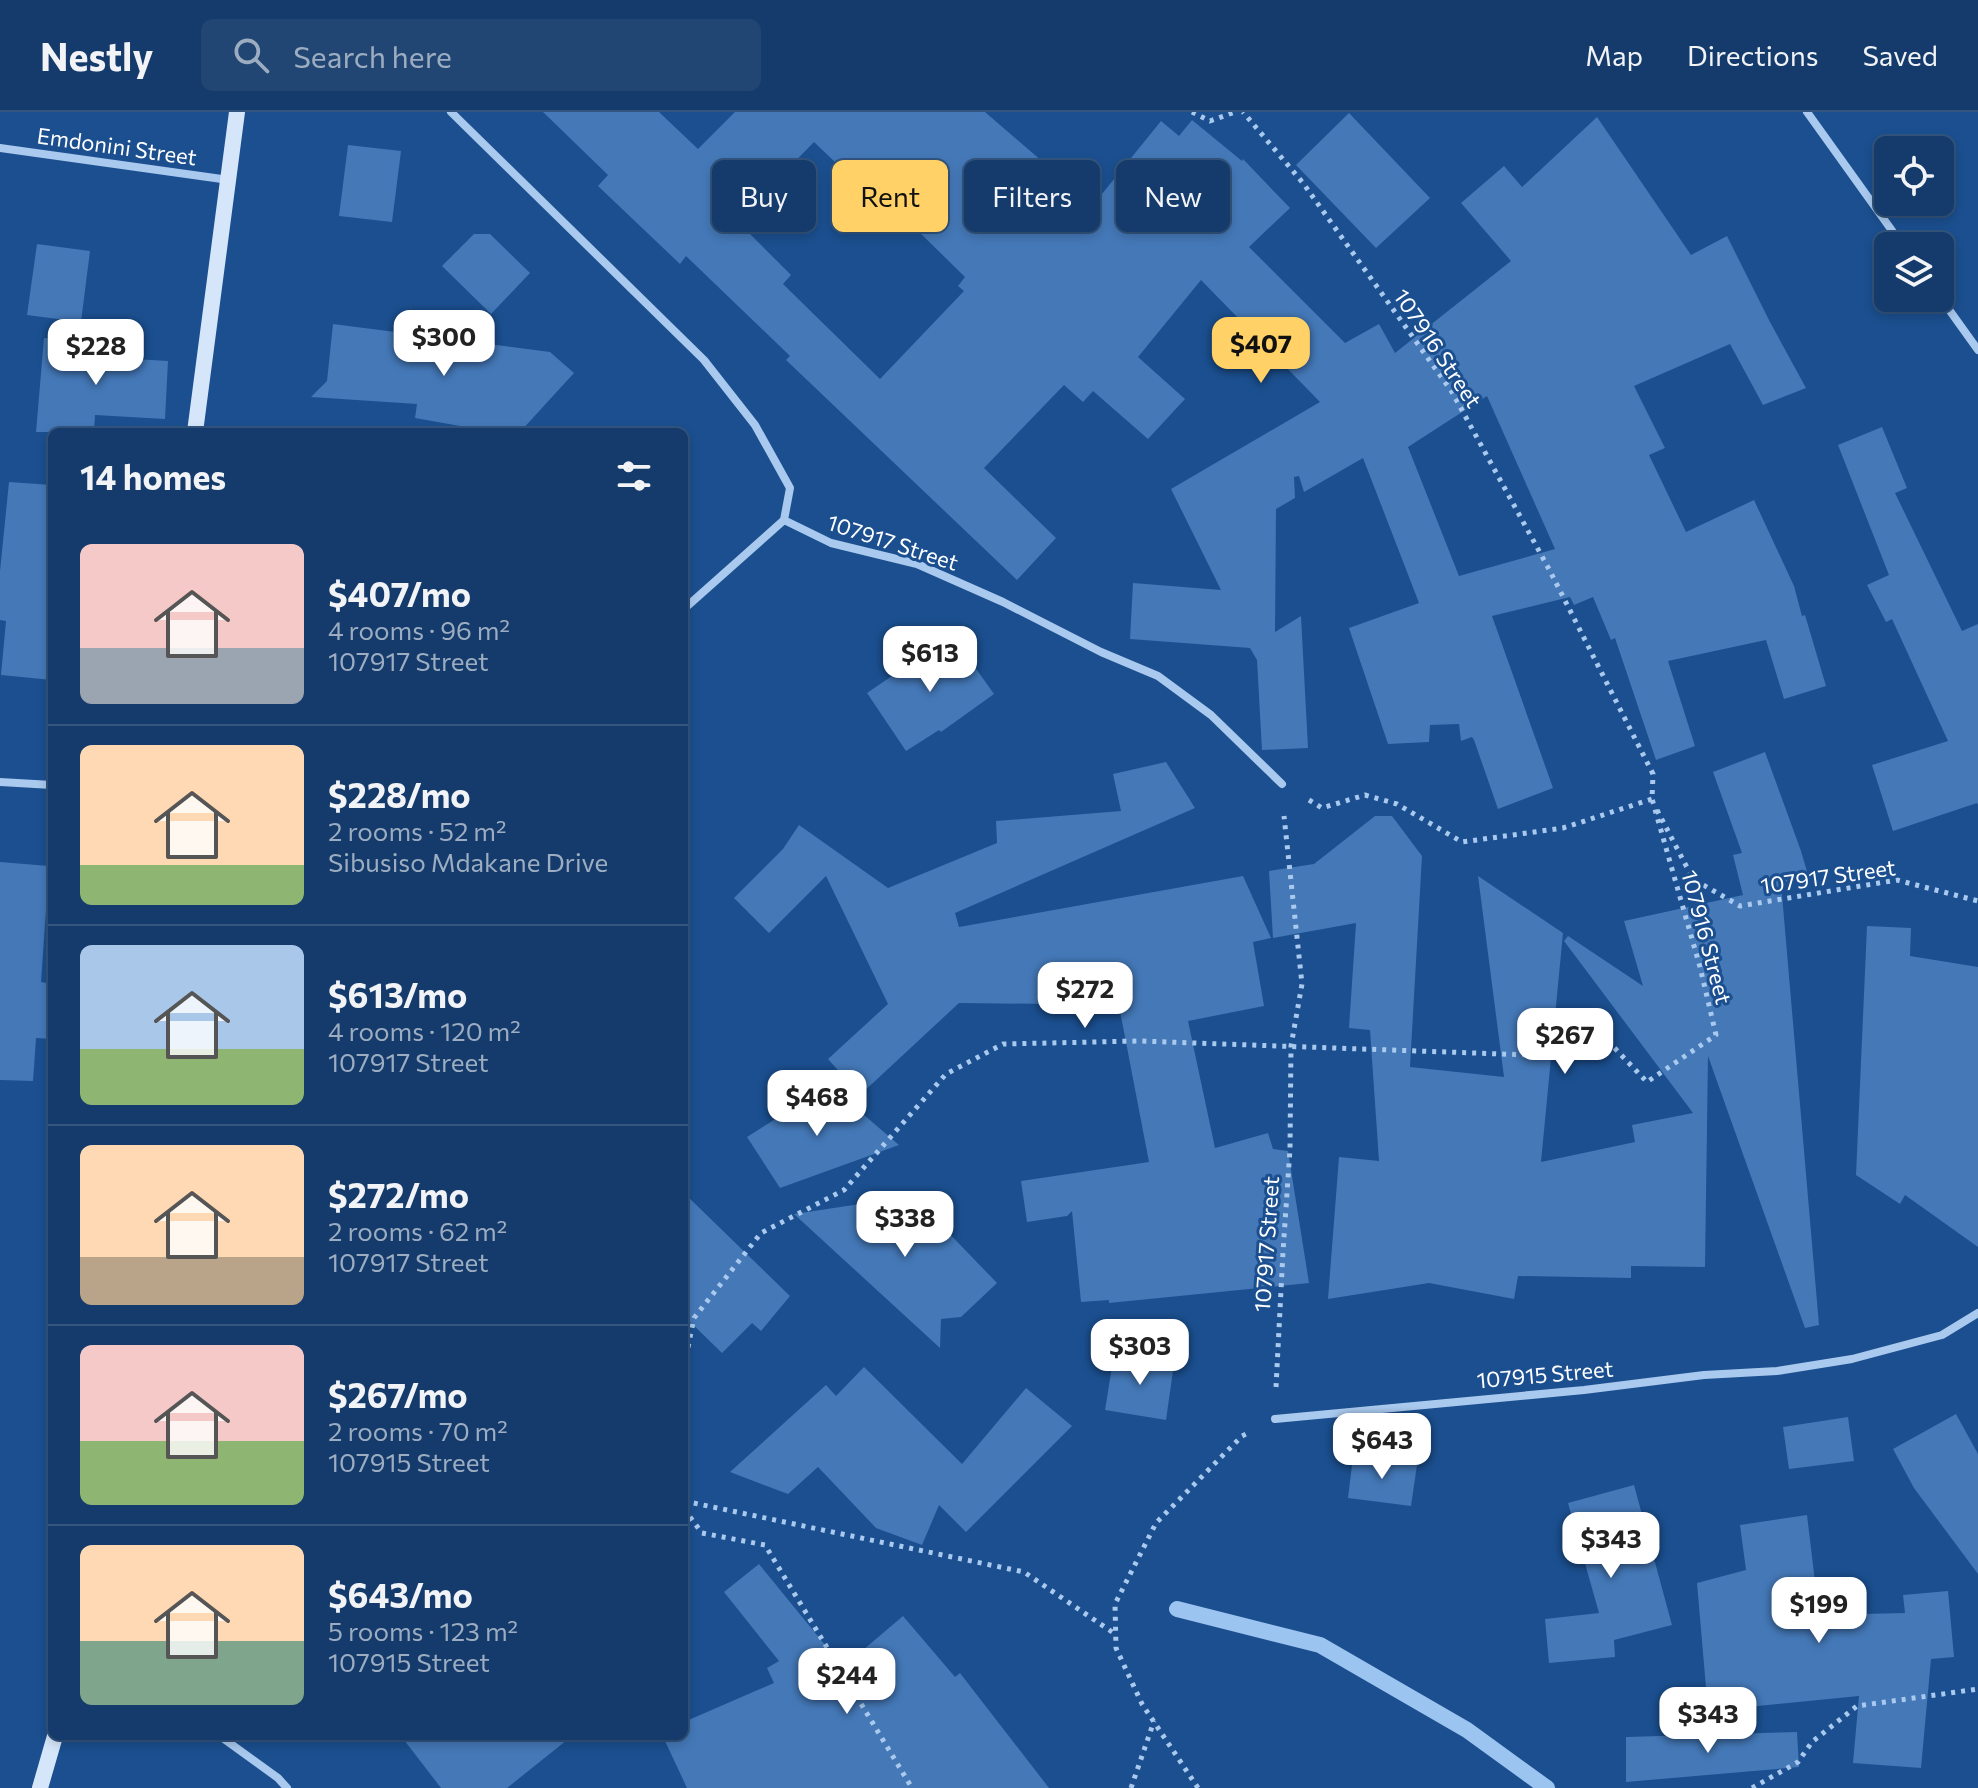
<!DOCTYPE html>
<html lang="en">
<head>
<meta charset="utf-8">
<style>
  body { margin:0; font-family:Commissioner,sans-serif; background:#214673; color:#f1f3f6; height:100vh; display:flex; flex-direction:column; font-size:30px; white-space:nowrap }
  * { box-sizing:border-box; margin:0 }
  p { font-size:26px; color:#9dadc1 }
  .icon { flex:none; width:44px; height:44px; fill:none; stroke:currentColor; stroke-width:2; stroke-linecap:round; stroke-linejoin:round }
  .map { position:relative; flex:1; overflow:hidden }
  .side { position:absolute; left:48px; top:316px; width:640px; height:1312px; display:flex; flex-direction:column; background:#143b6b; border-radius:12px; box-shadow:0 4px 12px #0003,0 0 0 2px #33557e }
  .side>* { flex:none }
  .guide { position:absolute; left:712px; top:48px; width:760px; height:72px; display:flex; gap:16px }
  .controls { position:absolute; left:1874px; top:24px; display:grid; gap:16px }
  .controls a { display:grid; place-items:center; width:80px; height:80px; border-radius:12px; background:#143b6b; box-shadow:0 4px 12px #0003,0 0 0 2px #33557e; font-size:40px }
  .price { position:absolute; translate:-50% -68px; padding:0 18px; border-radius:16px; background:#fff; color:#222; font-size:26px; line-height:52px; filter:drop-shadow(0 2px 4px #0008) }
  .price::after { content:''; position:absolute; left:50%; top:48px; width:24px; height:18px; margin-left:-12px; background:inherit; clip-path:polygon(0 0,100% 0,50% 100%) }
  .price.current { background:#ffd166; color:#111 }
  ul { padding:0; list-style:none }
  li { display:flex; align-items:center; gap:24px; height:200px; padding:0 32px }
  li+li { border-top:2px solid #33557e }
  li span { display:grid; place-items:center; flex:none; width:224px; height:160px; border-radius:12px; color:#555 }
  li>.icon { margin-inline-start:auto }
  span .icon { width:96px; height:96px; fill:#fffc; stroke-width:1 }
  li b { font-size:34px }
  h2 { display:flex; justify-content:space-between; align-items:center; height:96px; padding:0 32px; font-size:34px }
  .chip { padding:0 28px; border-radius:12px; background:#143b6b; box-shadow:0 4px 12px #0003,0 0 0 2px #33557e; font-size:28px; line-height:72px }
  .chip.current { background:#ffd166; color:#111 }
  header { display:flex; align-items:center; gap:48px; box-sizing:border-box; height:112px; padding:0 40px; background:#143b6b; border-bottom:2px solid #33557e }
  header strong { font-size:38px }
  nav { display:flex; gap:44px; margin-inline-start:auto; font-size:28px }
  .search { width:560px; height:72px; background:#214673; display:flex; align-items:center; gap:20px; box-sizing:border-box; padding:0 28px; border-radius:12px; color:#9dadc1; font-size:30px }
  .map>svg:first-child { display:block }
  .lines { fill:none; stroke-linecap:round; stroke-linejoin:round }
  .stream { stroke:#9cc4f0; stroke-width:16 }
  .building { fill:#4478b7; fill-rule:evenodd }
  .path { stroke:#a9c9ee; stroke-width:5; stroke-dasharray:4 6; stroke-linecap:butt }
  .street { stroke:#a9c9ee; stroke-width:8 }
  .secondary { stroke:#d6e6fa; stroke-width:16 }
  .labels { text-anchor:middle; dominant-baseline:central; stroke-width:6; stroke-linejoin:round; paint-order:stroke }
  .street-label { font-size:22px; fill:#fff; stroke:#1b4f8f }
</style>
</head>
<body>
<header>
<strong>Nestly</strong>
<div class="search"><svg class="icon" aria-label="search" viewBox="0 0 24 24"><circle cx="10" cy="10" r="6"/><path d="M15 15l6 6"/></svg>Search here</div>
<nav><a>Map</a><a>Directions</a><a>Saved</a></nav>
</header>
<div class="map">
<svg width="1978" height="1676" viewBox="0 0 1978 1676">
  <rect width="100%" height="100%" fill="#1b4f8f"/>
  <g class="lines">
    <!-- stream -->
    <path class="stream" d="M1177,1497L1320,1533L1467,1618L1547,1676"/>
  </g>
  <!-- building -->
  <g class="building">
    <path d="M543,0H659L698,37L735,0H985L1093,93L1161,9L1179,24L1192,8L1242,49L1243,47L1290,96L1249,135L1345,231L1379,212L1395,241L1511,149L1461,91L1504,54L1522,75L1597,5L1691,143L1727,124L1770,210L1806,276L1763,293L1730,232L1634,274L1665,336L1649,343L1686,420L1754,388L1794,474L1802,504L1805,503L1826,574L1784,587L1766,528L1668,549L1695,634L1656,648L1615,526L1611,528L1593,485L1574,493L1570,485L1492,504L1553,676L1498,697L1474,628L1472,625L1461,629L1459,612L1430,613L1429,630L1388,632L1349,516L1419,491L1363,346L1304,380L1299,364L1294,365L1295,386L1276,397L1275,520L1301,504L1308,636L1262,638L1257,548L1250,536L1130,527L1133,471L1221,478L1171,377L1320,290L1201,168L1138,245L1185,287L1148,327L1093,279L1083,290L1064,273L984,356L1056,426L1017,468L786,248L790,244L686,144L680,152L598,74L608,63ZM814,30L858,72L863,65L965,165L958,174L964,179L880,267L783,172L791,163L737,109ZM1487,284L1555,437L1459,464L1408,335Z"/>
    <path d="M1349,1L1430,86L1376,136L1296,53Z"/>
    <path d="M348,33L401,39L392,110L339,104Z"/>
    <path d="M474,122H490L530,161L491,202L442,154Z"/>
    <path d="M37,132L90,139L81,210L27,203Z"/>
    <path d="M333,212L550,240L574,261L520,320H460V314L415,306L417,292L311,285L327,269Z"/>
    <path d="M44,226L101,230L100,245L168,249L165,307L95,303L94,320H36Z"/>
    <path d="M1882,315L1907,376L1895,381L1962,519L1978,512V693L1977,691L1893,719L1872,653L1948,629L1892,507L1886,510L1867,473L1889,463L1838,333Z"/>
    <path d="M9,370L52,373V568L1,563L6,509L0,508V459Z"/>
    <path d="M952,523L994,582L941,620L939,618L906,639L867,581Z"/>
    <path d="M1765,640L1801,739L1808,763L1781,771L1819,1213L1805,1216L1708,944L1705,1155L1631,1154V1166L1518,1164L1514,1187L1429,1171L1328,1187L1339,1045L1379,1049L1370,918L1349,916L1356,811L1273,826L1269,759L1314,752L1375,704H1392L1422,744L1410,955L1504,965L1478,764L1563,821L1541,1050L1635,1030L1632,1013L1693,1001L1564,829L1568,824L1643,874L1624,809L1743,783L1733,743L1742,741L1713,660Z"/>
    <path d="M1166,650L1195,696L955,801L959,815L1243,764L1271,826L1253,830L1264,894L1188,909L1215,1036L1268,1021L1273,1037L1288,1039L1309,1171L1109,1191V1188L1081,1190L1072,1099L1067,1104L1027,1110L1021,1069L1149,1050L1120,899L1052,892L959,891L860,983L828,947L888,892L826,764L769,821L734,786L783,737L799,713L888,776L997,731L996,709L1121,699L1113,662Z"/>
    <path d="M0,750L49,754L41,870L52,872V927L36,926L33,969L0,968Z"/>
    <path d="M1867,814L1911,816L1910,844L1978,855V1135L1905,1083L1900,1092L1856,1063Z"/>
    <path d="M829,973L899,1033L780,1076L747,1025Z"/>
    <path d="M684,1081L790,1184L761,1219L752,1211L722,1241L684,1204Z"/>
    <path d="M913,1084L997,1171L961,1205L941,1207L940,1236L794,1102Z"/>
    <path d="M1114,1242L1174,1252L1166,1308L1105,1298Z"/>
    <path d="M864,1255L962,1352L1026,1276L1072,1314L966,1420L939,1393L922,1433L876,1416L818,1355L788,1382L730,1360L826,1273L836,1284Z"/>
    <path d="M1956,1302L1978,1342V1462L1914,1376L1893,1337Z"/>
    <path d="M1848,1305L1854,1349L1789,1357L1783,1315Z"/>
    <path d="M1353,1345L1417,1353L1411,1394L1348,1386Z"/>
    <path d="M1634,1373L1672,1513L1614,1528L1615,1545L1549,1551L1545,1507L1599,1501L1568,1391Z"/>
    <path d="M1807,1403L1819,1503L1905,1501L1903,1483L1948,1479L1954,1545L1931,1547L1921,1656L1853,1651L1859,1584L1708,1599L1697,1471L1746,1458L1740,1413Z"/>
    <path d="M759,1452L843,1555L903,1504L955,1565L960,1561L1049,1676H687L665,1629L675,1624H684V1610L774,1571L767,1556L779,1549L724,1480Z"/>
    <path d="M1797,1620L1799,1655L1626,1670V1625Z"/>
    <path d="M401,1624H572L507,1676H441Z"/>
  </g>
  <g class="lines">
    <!-- path -->
    <g class="path">
      <path d="M1192,0L1210,9L1235,0"/>
      <path d="M1309,688L1322,696L1365,683L1397,692L1462,730L1563,716L1652,687L1653,689"/>
      <path d="M1657,698L1693,767L1740,794L1897,768L1978,789"/>
      <path d="M684,1255L694,1206L761,1121L844,1078L946,962L1003,932L1139,929L1530,943L1583,903L1647,970L1716,923L1700,855L1652,687L1653,662L1550,459L1452,280L1303,71L1243,0"/>
      <path d="M1276,1275L1283,1140L1290,1037L1291,934L1302,872L1284,704"/>
      <path d="M684,1389L1024,1460L1115,1522"/>
      <path d="M684,1397L702,1421L765,1433L912,1676"/>
      <path d="M1131,1676L1154,1609"/>
      <path d="M1198,1676L1142,1592L1116,1536L1115,1492L1156,1411L1242,1324L1248,1321"/>
      <path d="M1752,1676L1798,1650L1812,1630L1857,1594L1978,1577"/>
    </g>
    <!-- street -->
    <g class="street">
      <path d="M451,0L704,248L755,313L790,376L784,408L831,431L917,452L1003,490L1101,540L1158,564L1211,603L1282,672"/>
      <path d="M1807,0L1903,134"/>
      <path d="M0,36L229,68"/>
      <path d="M1940,185L1978,238"/>
      <path d="M684,497L784,408"/>
      <path d="M0,670L52,673"/>
      <path d="M1275,1307L1584,1278L1704,1263L1777,1259L1852,1247L1942,1223L1978,1201"/>
      <path d="M220,1624L278,1666L287,1676"/>
    </g>
    <!-- secondary -->
    <g class="secondary">
      <path d="M195,320L237,0"/>
      <path d="M40,1676L55,1624"/>
    </g>
  </g>
  <g class="labels">
    <!-- street labels -->
    <g class="street-label">
      <text transform="translate(117 34) rotate(8)">Emdonini Street</text>
      <text transform="translate(1438 236) rotate(56)">107916 Street</text>
      <text transform="translate(893 430) rotate(18)">107917 Street</text>
      <text transform="translate(1828 764) rotate(-8)">107917 Street</text>
      <text transform="translate(1707 825) rotate(75)">107916 Street</text>
      <text transform="translate(1266 1132) rotate(-86)">107917 Street</text>
      <text transform="translate(1545 1262) rotate(-5)">107915 Street</text>
    </g>
  </g>
</svg>
<div class="controls">
<a><svg class="icon" aria-label="locate" viewBox="0 0 24 24"><circle cx="12" cy="12" r="6"/><path d="M12 2v4M12 18v4M2 12h4M18 12h4"/></svg></a>
<a><svg class="icon" aria-label="layers" viewBox="0 0 24 24"><path d="M12 4l9 5-9 5-9-5zM3 14l9 5 9-5"/></svg></a>
</div>
<b class="price" style="left:444px;top:266px">$300</b>
<b class="price current" style="left:1261px;top:273px">$407</b>
<b class="price" style="left:96px;top:275px">$228</b>
<b class="price" style="left:930px;top:582px">$613</b>
<b class="price" style="left:1085px;top:918px">$272</b>
<b class="price" style="left:1565px;top:964px">$267</b>
<b class="price" style="left:817px;top:1026px">$468</b>
<b class="price" style="left:905px;top:1147px">$338</b>
<b class="price" style="left:1140px;top:1275px">$303</b>
<b class="price" style="left:1382px;top:1369px">$643</b>
<b class="price" style="left:1611px;top:1468px">$343</b>
<b class="price" style="left:1819px;top:1533px">$199</b>
<b class="price" style="left:847px;top:1604px">$244</b>
<b class="price" style="left:1708px;top:1643px">$343</b>
<div class="guide">
<a class="chip">Buy</a>
<a class="chip current">Rent</a>
<a class="chip">Filters</a>
<a class="chip">New</a>
</div>
<section class="side">
<h2>14 homes<svg class="icon" aria-label="filters" viewBox="0 0 24 24"><path d="M4 7h16M4 17h16"/><circle cx="9" cy="7" r="2"/><circle cx="15" cy="17" r="2"/></svg></h2>
<ul>
<li><span style="background:linear-gradient(#f6c9c9 65%,#9aa5b1 0)"><svg class="icon" aria-label="home" viewBox="0 0 24 24"><path d="M3 11l9-7 9 7M6 9v11h12V9"/></svg></span><div><b>$407/mo</b><p>4 rooms · 96 m²</p><p>107917 Street</p></div></li>
<li><span style="background:linear-gradient(#ffd9b3 75%,#8fb573 0)"><svg class="icon" aria-label="home" viewBox="0 0 24 24"><path d="M3 11l9-7 9 7M6 9v11h12V9"/></svg></span><div><b>$228/mo</b><p>2 rooms · 52 m²</p><p>Sibusiso Mdakane Drive</p></div></li>
<li><span style="background:linear-gradient(#a9c7e8 65%,#8fb573 0)"><svg class="icon" aria-label="home" viewBox="0 0 24 24"><path d="M3 11l9-7 9 7M6 9v11h12V9"/></svg></span><div><b>$613/mo</b><p>4 rooms · 120 m²</p><p>107917 Street</p></div></li>
<li><span style="background:linear-gradient(#ffd9b3 70%,#b9a48a 0)"><svg class="icon" aria-label="home" viewBox="0 0 24 24"><path d="M3 11l9-7 9 7M6 9v11h12V9"/></svg></span><div><b>$272/mo</b><p>2 rooms · 62 m²</p><p>107917 Street</p></div></li>
<li><span style="background:linear-gradient(#f6c9c9 60%,#8fb573 0)"><svg class="icon" aria-label="home" viewBox="0 0 24 24"><path d="M3 11l9-7 9 7M6 9v11h12V9"/></svg></span><div><b>$267/mo</b><p>2 rooms · 70 m²</p><p>107915 Street</p></div></li>
<li><span style="background:linear-gradient(#ffd9b3 60%,#7fa58c 0)"><svg class="icon" aria-label="home" viewBox="0 0 24 24"><path d="M3 11l9-7 9 7M6 9v11h12V9"/></svg></span><div><b>$643/mo</b><p>5 rooms · 123 m²</p><p>107915 Street</p></div></li>
</ul>
</section>
</div>
</body>
</html>
